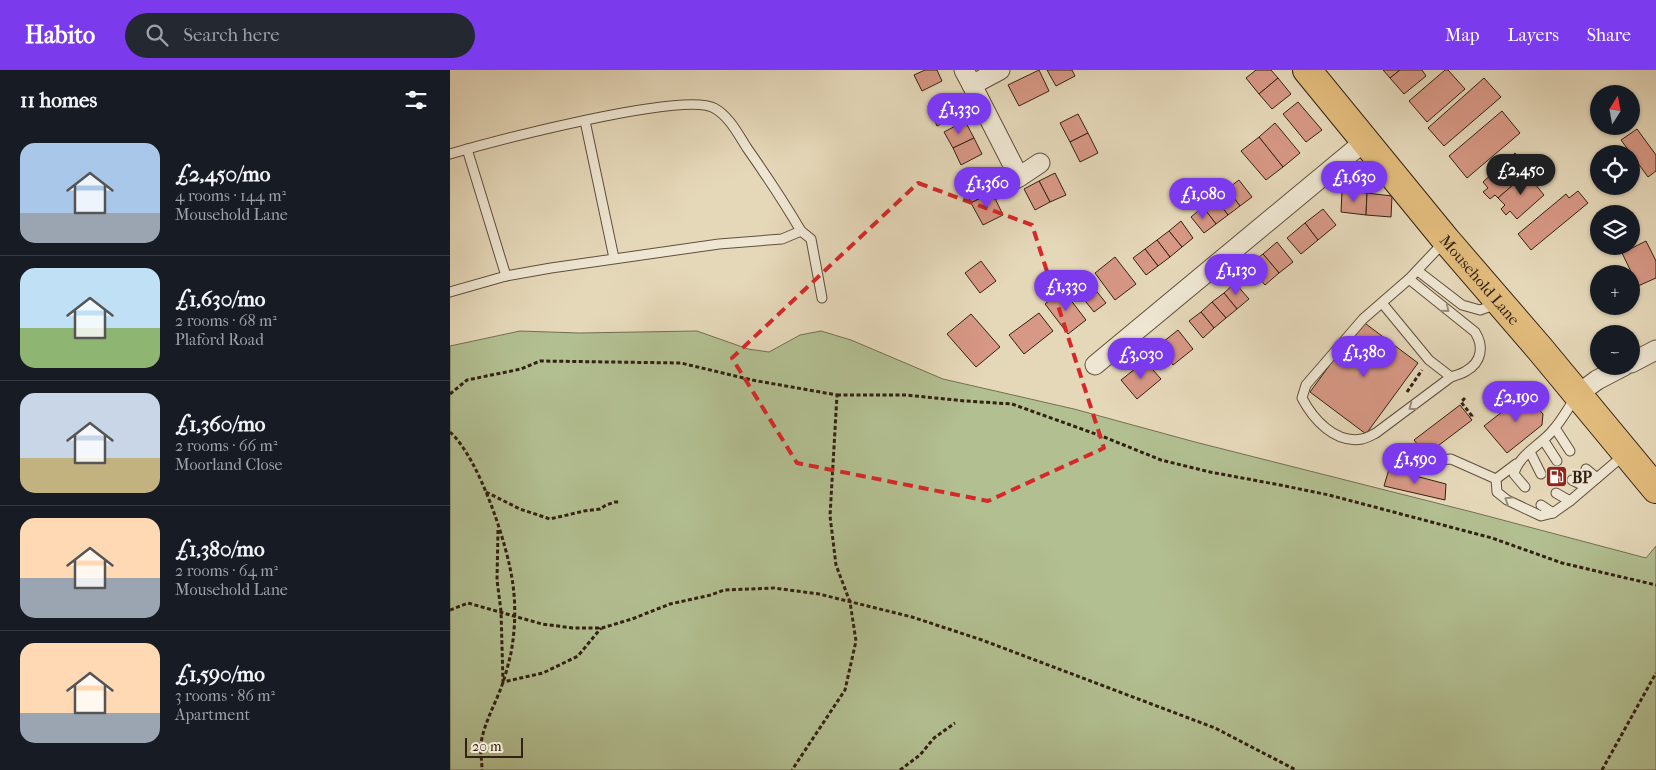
<!DOCTYPE html>
<html lang="en">
<head>
<meta charset="utf-8">
<style>
  body { margin:0; font-family:"IM FELL French Canon",serif; background:#242831; color:#f1f3f6; height:100vh; display:flex; flex-direction:column; font-size:19px; white-space:nowrap }
  * { box-sizing:border-box; margin:0 }
  p { font-size:16px; color:#9ea1a6 }
  .icon { flex:none; width:28px; height:28px; fill:none; stroke:currentColor; stroke-width:2; stroke-linecap:round; stroke-linejoin:round }
  .map { position:relative; flex:1; overflow:hidden }
  .side { display:flex; flex-direction:column; background:#171b24; width:450px }
  .side>* { flex:none }
  .needle { width:32px; rotate:11deg }
  .fabs { position:absolute; left:1140px; top:15px; display:grid; gap:10px }
  .fabs a { display:grid; place-items:center; width:50px; height:50px; border-radius:50%; background:#171b24; box-shadow:0 1px 4px #0004; font-size:25px }
  .scale { position:absolute; left:15px; bottom:12px; width:58px; box-sizing:border-box; padding-left:5px; border:2px solid #332112; border-top:0; font-size:14px; line-height:18px; white-space:nowrap; color:#332112; -webkit-text-stroke:4px #eee6d2; paint-order:stroke }
  .price { position:absolute; translate:-50% -42px; padding:0 11px; border-radius:18px; background:#7c3aed; color:#fff; font-size:16px; line-height:32px; filter:drop-shadow(0 1px 2px #0008) }
  .price::after { content:''; position:absolute; left:50%; top:30px; width:15px; height:11px; margin-left:-8px; background:inherit; clip-path:polygon(0 0,100% 0,50% 100%) }
  .price.current { background:#222; color:#fff }
  ul { padding:0; list-style:none }
  li { display:flex; align-items:center; gap:15px; height:125px; padding:0 20px }
  li+li { border-top:1px solid #363941 }
  li span { display:grid; place-items:center; flex:none; width:140px; height:100px; border-radius:15px; color:#555 }
  li>.icon { margin-inline-start:auto }
  span .icon { width:60px; height:60px; fill:#fffc; stroke-width:1 }
  li b { font-size:21px }
  h2 { display:flex; justify-content:space-between; align-items:center; height:60px; padding:0 20px; font-size:21px }
  header { display:flex; align-items:center; gap:30px; box-sizing:border-box; height:70px; padding:0 25px; background:#7c3aed; color:#fff }
  header strong { font-size:24px }
  nav { display:flex; gap:28px; margin-inline-start:auto; font-size:18px }
  .search { width:350px; height:45px; background:#242831; display:flex; align-items:center; gap:12px; box-sizing:border-box; padding:0 18px; border-radius:28px; color:#9ea1a6; font-size:19px }
  main { display:flex; flex:1; min-height:0 }
  .map>svg:first-child { display:block }
  .green { fill:#b2bf91; stroke:#727052 }
  .building { fill:#d79885; stroke:#332112 }
  .lines { fill:none; stroke-linecap:round; stroke-linejoin:round }
  .lane-casing { stroke:#604f3c; stroke-width:11 }
  .street-casing { stroke:#604f3c; stroke-width:21 }
  .highway-casing { stroke:#332112; stroke-width:30 }
  .path { stroke:#332112; stroke-width:3; stroke-dasharray:4 2.5; stroke-linecap:butt }
  .lane { stroke:#eee6d2; stroke-width:9 }
  .street { stroke:#eee6d2; stroke-width:19 }
  .highway { stroke:#e2bc7c; stroke-width:28 }
  .oneway { stroke:#9a8d7c }
  .marked { fill:none; stroke:#d62828; stroke-width:4; stroke-dasharray:10 6; stroke-linejoin:round }
  .labels { text-anchor:middle; dominant-baseline:central; stroke-width:4; stroke-linejoin:round; paint-order:stroke }
  .street-label { font-size:16px; fill:#332112; stroke:#eee6d2 }
  .poi-label { font-size:16px; font-weight:bold; fill:#332112; stroke:#eee6d2; text-anchor:start }
</style>
</head>
<body>
<header>
<strong>Habito</strong>
<div class="search"><svg class="icon" aria-label="search" viewBox="0 0 24 24"><circle cx="10" cy="10" r="6"/><path d="M15 15l6 6"/></svg>Search here</div>
<nav><a>Map</a><a>Layers</a><a>Share</a></nav>
</header>
<main>
<section class="side">
<h2>11 homes<svg class="icon" aria-label="filters" viewBox="0 0 24 24"><path d="M4 7h16M4 17h16"/><circle cx="9" cy="7" r="2"/><circle cx="15" cy="17" r="2"/></svg></h2>
<ul>
<li><span style="background:linear-gradient(#a9c7e8 70%,#9aa5b1 0)"><svg class="icon" aria-label="home" viewBox="0 0 24 24"><path d="M3 11l9-7 9 7M6 9v11h12V9"/></svg></span><div><b>£2,450/mo</b><p>4 rooms · 144 m²</p><p>Mousehold Lane</p></div></li>
<li><span style="background:linear-gradient(#bfe0f5 60%,#8fb573 0)"><svg class="icon" aria-label="home" viewBox="0 0 24 24"><path d="M3 11l9-7 9 7M6 9v11h12V9"/></svg></span><div><b>£1,630/mo</b><p>2 rooms · 68 m²</p><p>Plaford Road</p></div></li>
<li><span style="background:linear-gradient(#c9d6e8 65%,#c2b280 0)"><svg class="icon" aria-label="home" viewBox="0 0 24 24"><path d="M3 11l9-7 9 7M6 9v11h12V9"/></svg></span><div><b>£1,360/mo</b><p>2 rooms · 66 m²</p><p>Moorland Close</p></div></li>
<li><span style="background:linear-gradient(#ffd9b3 60%,#9aa5b1 0)"><svg class="icon" aria-label="home" viewBox="0 0 24 24"><path d="M3 11l9-7 9 7M6 9v11h12V9"/></svg></span><div><b>£1,380/mo</b><p>2 rooms · 64 m²</p><p>Mousehold Lane</p></div></li>
<li><span style="background:linear-gradient(#ffd9b3 70%,#9aa5b1 0)"><svg class="icon" aria-label="home" viewBox="0 0 24 24"><path d="M3 11l9-7 9 7M6 9v11h12V9"/></svg></span><div><b>£1,590/mo</b><p>3 rooms · 86 m²</p><p>Apartment</p></div></li>
</ul>
</section>
<div class="map">
<svg width="1206" height="700" viewBox="0 0 1206 700">
  <rect width="100%" height="100%" fill="#e5d8b9"/>
  <filter id="stains"><feTurbulence type="fractalNoise" baseFrequency=".004" numOctaves="4"/><feColorMatrix values="0 0 0 0 .2 0 0 0 0 .09 0 0 0 0 .02 0 0 0 .5 -.17"/></filter>
  <radialGradient id="worn" r=".72"><stop offset=".6" stop-color="#630" stop-opacity="0"/><stop offset="1" stop-color="#630" stop-opacity=".3"/></radialGradient>
  <!-- green -->
  <path class="green" d="M70,261L129,263L247,261L298,279L319,282L350,265L371,261L401,270L493,309L624,339L745,372L1026,443L1196,488L1206,476V700H0V276Z"/>
  <!-- building -->
  <g class="building">
    <path d="M475,0H487L492,11L472,21L464,5Z"/>
    <path d="M589,0L599,21L569,36L558,15Z"/>
    <path d="M597,0H622L625,6L606,16Z"/>
    <path d="M806,0H821L828,8L809,24L796,8Z"/>
    <path d="M933,0H950L940,8Z"/>
    <path d="M950,0H972L976,6L954,24L940,8Z"/>
    <path d="M995,0H998L1015,19L977,52L959,31Z"/>
    <path d="M828,8L841,24L822,39L809,24Z"/>
    <path d="M1034,8L1051,27L994,76L978,58Z"/>
    <path d="M501,24L511,44L487,56L478,36Z"/>
    <path d="M848,32L872,60L856,72L833,44Z"/>
    <path d="M1052,41L1070,63L1017,108L999,86Z"/>
    <path d="M628,44L638,63L620,72L610,53Z"/>
    <path d="M515,51L524,68L503,78L494,62Z"/>
    <path d="M825,53L850,83L833,97L809,67Z"/>
    <path d="M1187,59L1206,85V101L1198,107L1171,70Z"/>
    <path d="M638,63L648,83L630,92L620,72Z"/>
    <path d="M809,67L833,97L816,110L791,81Z"/>
    <path d="M524,68L532,84L511,95L503,78Z"/>
    <path d="M1065,83L1080,100L1048,128L1045,125L1040,129L1033,122L1038,118L1033,112Z"/>
    <path d="M530,99L542,122L521,133L510,110Z"/>
    <path d="M1080,100L1089,110L1085,114L1094,125L1067,149L1060,141L1056,145L1051,139L1055,135L1048,128Z"/>
    <path d="M605,103L616,125L600,132L589,111Z"/>
    <path d="M789,110L802,127L790,136L777,119Z"/>
    <path d="M589,111L600,132L585,140L574,119Z"/>
    <path d="M777,119L790,136L778,145L765,128Z"/>
    <path d="M892,121L917,123L916,145L891,142Z"/>
    <path d="M1128,121L1138,133L1081,180L1068,164L1116,124L1119,128Z"/>
    <path d="M542,122L553,145L533,155L521,133Z"/>
    <path d="M917,123L942,126L941,147L916,145Z"/>
    <path d="M765,128L778,145L766,154L753,137Z"/>
    <path d="M753,137L766,154L754,163L741,147Z"/>
    <path d="M873,139L886,155L868,170L855,153Z"/>
    <path d="M731,151L743,168L732,177L719,161Z"/>
    <path d="M855,153L868,170L851,184L837,168Z"/>
    <path d="M719,161L732,177L720,187L707,170Z"/>
    <path d="M707,170L720,187L708,196L695,179Z"/>
    <path d="M1196,171L1206,191V208L1188,216L1172,183Z"/>
    <path d="M827,172L843,192L829,203L813,184Z"/>
    <path d="M695,179L708,196L696,205L683,188Z"/>
    <path d="M813,184L829,203L815,215L798,195Z"/>
    <path d="M665,187L686,214L665,230L645,203Z"/>
    <path d="M531,191L546,211L530,223L515,203Z"/>
    <path d="M636,208L656,233L644,242L624,217Z"/>
    <path d="M785,213L799,229L787,239L774,223Z"/>
    <path d="M613,220L636,250L618,264L595,234Z"/>
    <path d="M774,223L787,239L776,248L762,232Z"/>
    <path d="M762,232L776,248L764,258L751,242Z"/>
    <path d="M751,242L764,258L753,268L739,251Z"/>
    <path d="M589,243L603,261L574,284L559,265Z"/>
    <path d="M521,244L550,277L526,297L497,264Z"/>
    <path d="M912,251L968,293L916,364L860,322Z"/>
    <path d="M728,260L743,279L723,295L708,276Z"/>
    <path d="M695,291L711,309L687,329L671,310Z"/>
    <path d="M1075,324L1093,344L1092,355L1057,383L1034,356Z"/>
    <path d="M1010,335L1022,350L976,385L964,370Z"/>
    <path d="M939,399L996,414L995,430L934,416Z"/>
  </g>
  <g class="lines">
    <defs>
      <g id="lane">
        <path d="M135,51L164,188"/>
        <path d="M17,79L56,206"/>
        <path d="M0,84C41,72 233,21 264,38C279,46 288,64 297,78C316,105 334,132 351,161L332,169L269,174L101,198L56,206L0,222"/>
        <path d="M351,161L361,169L372,228"/>
        <path d="M994,172L959,209L913,249L856,315L852,328C863,349 885,374 912,369C917,368 922,365 926,363L1001,307"/>
        <path d="M968,201L1012,235L1030,240L1047,234"/>
        <path d="M932,233L979,290L1001,307C1006,305 1012,304 1016,301C1032,292 1034,276 1025,262L959,209"/>
        <path d="M1105,358L1120,381"/>
        <path d="M1094,371L1107,391"/>
        <path d="M1080,382L1091,404"/>
        <path d="M955,384L977,391L1001,389L1046,409"/>
        <path d="M1066,394L1046,409L1047,422L1057,430L1091,446L1103,443"/>
        <path d="M1136,399L1147,408"/>
        <path d="M1122,410L1136,417"/>
        <path d="M1075,417L1064,404C1068,385 1091,375 1103,360C1112,350 1118,338 1126,327"/>
        <path d="M1106,423L1120,431"/>
        <path d="M1091,435L1103,443L1120,431L1174,385"/>
      </g>
      <g id="street">
        <path d="M514,0L522,15L550,0"/>
        <path d="M522,15L569,107L546,119"/>
        <path d="M569,107L590,93"/>
        <path d="M1181,293L1206,280"/>
        <path d="M645,295L915,71"/>
        <path d="M1127,325L1147,310L1174,296"/>
      </g>
      <g id="highway">
        <path id="s1" d="M857,0L996,170L1090,279L1206,419"/>
      </g>
    </defs>
    <!-- lane casing -->
    <use href="#lane" class="lane-casing"/>
    <!-- street casing -->
    <use href="#street" class="street-casing"/>
    <!-- highway casing -->
    <use href="#highway" class="highway-casing"/>
    <!-- path -->
    <g class="path">
      <path d="M957,322L972,300"/>
      <path d="M0,324L17,310L71,299L90,291L231,293L302,310L387,325L380,446L386,495L400,532L406,571L395,620L342,700"/>
      <path d="M387,325H456L515,331L562,334L654,367L711,390L760,402L830,415L879,425L1042,468L1112,493L1206,515"/>
      <path d="M1015,328L1011,332L1022,346L1020,348"/>
      <path d="M0,362C29,388 58,475 63,515C66,538 65,561 61,583C58,596 54,611 49,623C42,640 34,655 31,673C30,682 32,691 32,700"/>
      <path d="M36,422L70,439L100,449L134,441L150,439L156,435L165,432H169"/>
      <path d="M48,460L47,510L51,541L53,612L93,603L128,586L151,558"/>
      <path d="M0,540L18,533L92,554L123,558H152L182,549L220,534L261,525L274,520L324,518L369,524L462,547L532,570L765,658L846,700"/>
      <path d="M450,700L470,685L484,668L505,653"/>
      <path d="M1152,700L1206,603"/>
    </g>
    <!-- lane -->
    <use href="#lane" class="lane"/>
    <!-- street -->
    <use href="#street" class="street"/>
    <!-- highway -->
    <use href="#highway" class="highway"/>
  </g>
  <!-- one-way arrows -->
  <defs><path id="oneway-chevron" d="M-2-3.5L2.5 0L-2 3.5" fill="none" stroke-width="1.6" stroke-linecap="round" stroke-linejoin="round" transform="scale(1.25)"/></defs>
  <g class="oneway">
    <use href="#oneway-chevron" transform="translate(996 239) rotate(39)"/>
    <use href="#oneway-chevron" transform="translate(962 337) rotate(143)"/>
    <use href="#oneway-chevron" transform="translate(1058 430) rotate(-148)"/>
  </g>
  <!-- marked area -->
  <path class="marked" d="M468,113L582,155L654,378L538,431L347,393L282,288Z"/>
  <!-- icons -->
  <defs>
    <symbol id="fuel-square" viewBox="-11 -11 22 22"><rect x="-9" y="-9" width="18" height="18" rx="4" fill="#8f2418" stroke="#eee6d2"/><path d="M-5.5-6h7V0h2V4h1.3V-2.5L3-4.5l.8-.8L6-3V5H2.5V1h-1V6h-7ZM-4.2-4.7v3.2H.2V-4.7Z" fill="#fff"/></symbol>
  </defs>
  <g fill-rule="evenodd">
    <use href="#fuel-square" x="1094" y="394" width="25" height="25"/>
  </g>
  <g class="labels">
    <!-- street labels -->
    <g class="street-label">
      <text stroke="none"><textPath href="#s1" startOffset="272">Mousehold Lane</textPath></text>
    </g>
    <!-- poi labels -->
    <g class="poi-label">
      <text x="1122" y="407">BP</text>
    </g>
  </g>
  <rect width="100%" height="100%" filter="url(#stains)"/>
  <rect width="100%" height="100%" fill="url(#worn)"/>
</svg>
<div class="fabs">
<a><svg class="needle" viewBox="-14 -14 28 28"><path d="M0-13l5 13h-10z" fill="#e53935"/><path d="M0 13l5-13h-10z" fill="#9ea1a6"/></svg></a>
<a><svg class="icon" aria-label="locate" viewBox="0 0 24 24"><circle cx="12" cy="12" r="6"/><path d="M12 2v4M12 18v4M2 12h4M18 12h4"/></svg></a>
<a><svg class="icon" aria-label="layers" viewBox="0 0 24 24"><path d="M12 4l9 5-9 5-9-5zM3 14l9 5 9-5"/></svg></a>
<a>+</a>
<a>−</a>
</div>
<div class="scale">20 m</div>
<b class="price" style="left:509px;top:65px">£1,330</b>
<b class="price current" style="left:1071px;top:126px">£2,450</b>
<b class="price" style="left:904px;top:133px">£1,630</b>
<b class="price" style="left:537px;top:139px">£1,360</b>
<b class="price" style="left:753px;top:150px">£1,080</b>
<b class="price" style="left:786px;top:226px">£1,130</b>
<b class="price" style="left:616px;top:242px">£1,330</b>
<b class="price" style="left:914px;top:308px">£1,380</b>
<b class="price" style="left:691px;top:310px">£3,030</b>
<b class="price" style="left:1066px;top:353px">£2,190</b>
<b class="price" style="left:965px;top:415px">£1,590</b>
</div>
</main>
</body>
</html>
